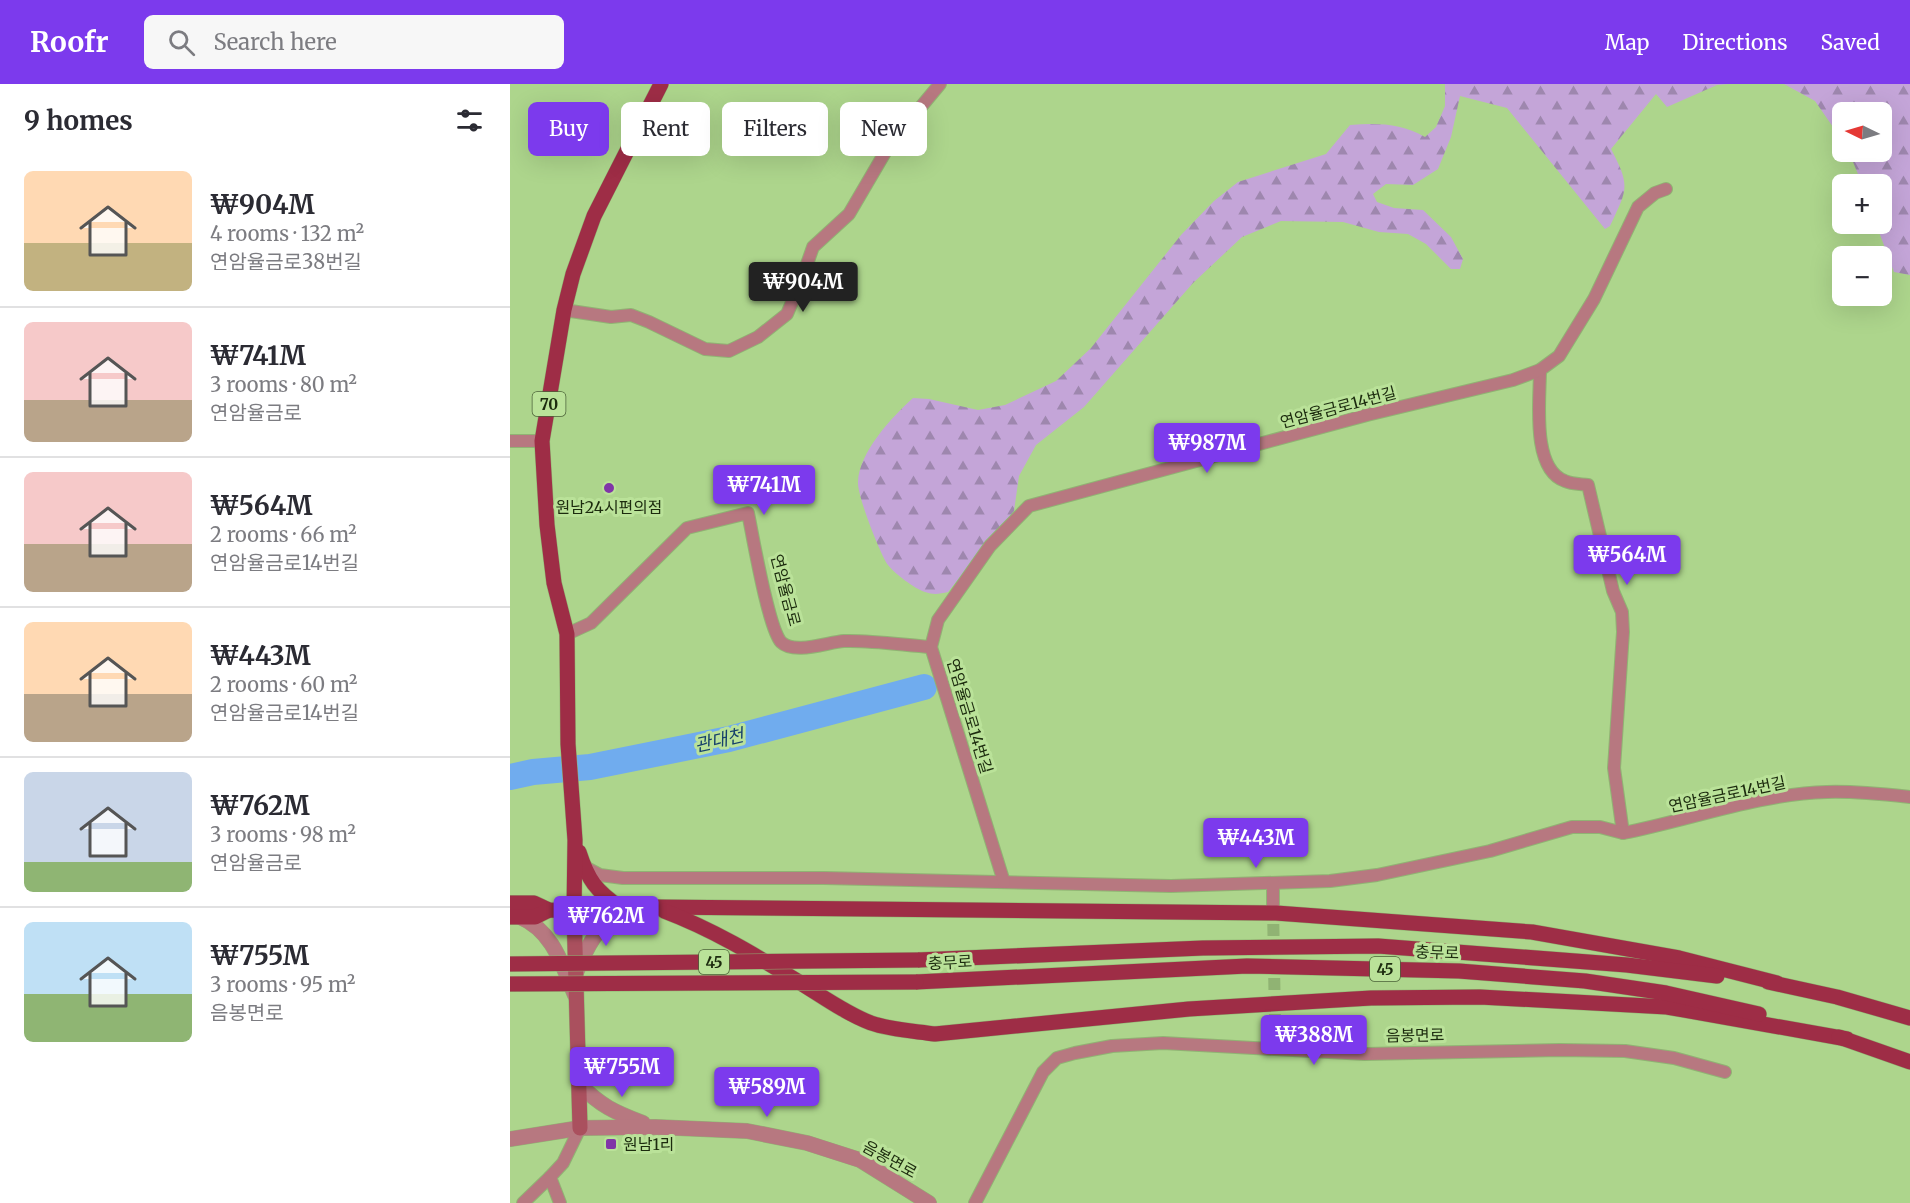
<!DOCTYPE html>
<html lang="en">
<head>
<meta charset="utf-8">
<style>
  body { margin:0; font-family:Merriweather,"Noto Sans KR",serif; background:#f7f7f7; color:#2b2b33; height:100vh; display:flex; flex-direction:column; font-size:22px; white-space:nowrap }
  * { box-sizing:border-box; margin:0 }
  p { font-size:20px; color:#7c7c81 }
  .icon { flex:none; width:33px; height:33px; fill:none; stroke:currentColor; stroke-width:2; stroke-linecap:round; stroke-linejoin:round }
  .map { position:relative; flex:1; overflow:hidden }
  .drawer { display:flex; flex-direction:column; background:#fff; width:510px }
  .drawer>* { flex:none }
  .guide { position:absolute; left:18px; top:18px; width:570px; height:54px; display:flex; gap:12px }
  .needle { width:39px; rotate:275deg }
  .tools { position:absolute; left:1322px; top:18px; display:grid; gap:12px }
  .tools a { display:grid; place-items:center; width:60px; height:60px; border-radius:9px; background:#fff; box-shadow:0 6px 24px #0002; font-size:30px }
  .price { position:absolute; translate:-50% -51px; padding:0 14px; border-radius:6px; background:#7c3aed; color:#fff; font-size:20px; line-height:39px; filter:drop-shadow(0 2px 3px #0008) }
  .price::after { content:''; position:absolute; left:50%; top:36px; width:18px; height:14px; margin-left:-9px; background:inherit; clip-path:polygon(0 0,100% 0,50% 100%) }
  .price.selected { background:#222; color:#fff }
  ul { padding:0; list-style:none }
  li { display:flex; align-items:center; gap:18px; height:150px; padding:0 24px }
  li+li { border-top:2px solid #e1e1e2 }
  li span { display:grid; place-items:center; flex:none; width:168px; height:120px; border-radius:9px; color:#555 }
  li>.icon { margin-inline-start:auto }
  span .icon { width:72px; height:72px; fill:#fffc; stroke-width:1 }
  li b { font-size:26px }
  h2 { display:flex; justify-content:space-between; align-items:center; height:72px; padding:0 24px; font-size:26px }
  .pill { padding:0 21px; border-radius:9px; background:#fff; box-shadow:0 6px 24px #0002; font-size:21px; line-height:54px }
  .pill.selected { background:#7c3aed; color:#fff }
  header { display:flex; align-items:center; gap:36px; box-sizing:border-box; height:84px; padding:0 30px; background:#7c3aed; color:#fff }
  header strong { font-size:28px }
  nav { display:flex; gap:33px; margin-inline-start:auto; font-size:21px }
  .search { width:420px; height:54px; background:#f7f7f7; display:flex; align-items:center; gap:15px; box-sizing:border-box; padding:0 21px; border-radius:9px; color:#7c7c81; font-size:22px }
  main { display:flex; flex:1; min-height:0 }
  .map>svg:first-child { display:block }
  .forest { fill:url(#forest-firs) }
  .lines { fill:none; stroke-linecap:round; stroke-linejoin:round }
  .river { stroke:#70acee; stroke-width:26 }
  .minor-tunnel { stroke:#90b373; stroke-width:12; stroke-dasharray:12 6; stroke-linecap:butt }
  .minor-casing { stroke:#90b373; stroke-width:14 }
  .tertiary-casing { stroke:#90b373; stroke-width:16 }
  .secondary-casing { stroke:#90b373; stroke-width:16 }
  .primary-casing { stroke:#90b373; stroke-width:16 }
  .minor { stroke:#b77880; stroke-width:12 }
  .tertiary { stroke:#b77880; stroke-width:15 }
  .secondary { stroke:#aa505e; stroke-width:15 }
  .primary { stroke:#9e2d46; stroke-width:15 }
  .primary-bridge-casing { stroke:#90b373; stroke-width:16; stroke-linecap:butt }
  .primary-bridge { stroke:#9e2d46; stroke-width:15 }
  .poi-dot { fill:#8035a7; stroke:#bae299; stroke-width:2 }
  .labels { text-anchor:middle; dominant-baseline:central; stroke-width:6; stroke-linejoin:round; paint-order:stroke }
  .shield { fill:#bae299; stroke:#4b6238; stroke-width:1.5 }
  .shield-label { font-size:15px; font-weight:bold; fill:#1c2b0e }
  .street-label { font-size:16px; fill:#1c2b0e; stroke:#bae299 }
  .poi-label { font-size:16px; fill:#1c2b0e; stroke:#bae299 }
  .water-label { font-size:18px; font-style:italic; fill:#17416b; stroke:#bae299 }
</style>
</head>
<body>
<header>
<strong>Roofr</strong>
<div class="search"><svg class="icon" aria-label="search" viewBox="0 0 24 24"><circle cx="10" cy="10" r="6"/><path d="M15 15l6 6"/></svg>Search here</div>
<nav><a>Map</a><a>Directions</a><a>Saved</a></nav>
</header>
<main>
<section class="drawer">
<h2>9 homes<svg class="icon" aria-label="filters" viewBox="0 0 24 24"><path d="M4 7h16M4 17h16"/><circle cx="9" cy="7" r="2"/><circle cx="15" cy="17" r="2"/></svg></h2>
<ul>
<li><span style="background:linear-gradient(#ffd9b3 60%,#c2b280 0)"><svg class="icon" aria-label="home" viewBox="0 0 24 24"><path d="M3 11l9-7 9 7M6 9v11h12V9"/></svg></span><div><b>₩904M</b><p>4 rooms · 132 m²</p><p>연암율금로38번길</p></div></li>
<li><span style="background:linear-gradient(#f6c9c9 65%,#b9a48a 0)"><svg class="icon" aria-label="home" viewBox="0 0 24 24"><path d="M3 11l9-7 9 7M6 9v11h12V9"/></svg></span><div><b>₩741M</b><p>3 rooms · 80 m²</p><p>연암율금로</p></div></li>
<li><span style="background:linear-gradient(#f6c9c9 60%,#b9a48a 0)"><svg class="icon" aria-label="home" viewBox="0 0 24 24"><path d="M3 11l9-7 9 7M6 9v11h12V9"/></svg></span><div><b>₩564M</b><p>2 rooms · 66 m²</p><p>연암율금로14번길</p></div></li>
<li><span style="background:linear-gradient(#ffd9b3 60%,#b9a48a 0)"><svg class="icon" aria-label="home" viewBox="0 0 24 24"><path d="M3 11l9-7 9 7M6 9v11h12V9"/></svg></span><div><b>₩443M</b><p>2 rooms · 60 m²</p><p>연암율금로14번길</p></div></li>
<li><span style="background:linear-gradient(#c9d6e8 75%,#8fb573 0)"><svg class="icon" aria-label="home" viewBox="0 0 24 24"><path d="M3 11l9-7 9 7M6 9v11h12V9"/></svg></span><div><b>₩762M</b><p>3 rooms · 98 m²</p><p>연암율금로</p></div></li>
<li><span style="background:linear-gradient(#bfe0f5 60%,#8fb573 0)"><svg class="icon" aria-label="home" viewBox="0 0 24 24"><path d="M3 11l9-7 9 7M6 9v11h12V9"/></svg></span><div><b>₩755M</b><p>3 rooms · 95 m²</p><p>음봉면로</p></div></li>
</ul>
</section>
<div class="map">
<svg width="1400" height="1119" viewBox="0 0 1400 1119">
  <defs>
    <pattern id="forest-firs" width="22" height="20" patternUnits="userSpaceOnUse" patternTransform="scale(1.5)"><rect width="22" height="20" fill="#c4a5d8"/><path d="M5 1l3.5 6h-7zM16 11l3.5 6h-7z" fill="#9e87ae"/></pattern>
  </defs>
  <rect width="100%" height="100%" fill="#add58c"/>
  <!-- forest -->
  <g class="forest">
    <path d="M935,0H1219L1207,1L1157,23L1146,10L1101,65C1121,103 1117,105 1100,142L1095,145L997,24L950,12L941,53L928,85L903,101L876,100L863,110L867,118L884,124L913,126L941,153L953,175L950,185H941L916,160L898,150L869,148L833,138L771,137L732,153L683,199L574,323L526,361L509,392L504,427L438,508C430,510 423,511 415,508C405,505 384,489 378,481C370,470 347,411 348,398C349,368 382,333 403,314L419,315L468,326L495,321L546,297L581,264L671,151L704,117L728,98L816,70L840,41C867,39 891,39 915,53L926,43L935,22Z"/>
    <path d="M1274,0H1400V191L1384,188L1366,140H1371V100H1352L1339,68H1371V28H1332V56L1305,17Z"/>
  </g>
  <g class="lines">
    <!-- river -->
    <path class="river" d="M0,693L23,688L80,683L219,655L414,603"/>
    <!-- minor-tunnel -->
    <path class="minor-tunnel" d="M763,822L765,939"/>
    <defs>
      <g id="minor">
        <path d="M54,226L101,233L121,231L139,238L195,265L219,267L248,253L277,230L291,197L303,163L339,130L380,60L430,0"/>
        <path d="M1030,286C1030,315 1021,385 1055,397C1061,400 1070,400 1078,401L1103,507L1112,528L1113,548L1104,684L1113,749"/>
        <path d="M0,357H32"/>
        <path d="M57,550L81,539L177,444L238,429C243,453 258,543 271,558C284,571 318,558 334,557C361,556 393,561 421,563"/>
        <path d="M73,782L90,791L113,794H314L661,802L820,797L867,791L980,767L1062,743H1090L1113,749C1180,736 1248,710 1317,708C1345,707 1372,710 1400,713"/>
        <path d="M494,798L421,563L428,536L480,462L519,422L857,331L1003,296L1030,286L1049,272L1084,215L1128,123L1145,109L1156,105"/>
        <path d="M763,799V822"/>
        <path d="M765,939V964"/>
        <path d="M13,1119L40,1093"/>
        <path d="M50,1119L40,1093L53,1079L70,1044"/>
        <path d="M465,1119L533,988L547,974L565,969L602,962L653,959L855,970L1050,966L1115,967L1164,974L1215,988"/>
      </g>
      <g id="tertiary">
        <path d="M10,833C43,847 52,881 65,911"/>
        <path d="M65,891C79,858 85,848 111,824"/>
        <path d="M69,1000C91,1022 104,1028 133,1039"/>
        <path d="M0,1055L70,1044L145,1043L237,1047L297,1059L350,1076L419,1119"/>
      </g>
      <path id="secondary" d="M64,827L70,1044"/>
      <g id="primary">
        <path d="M69,768C78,796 86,807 111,824"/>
        <path d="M0,819H24L39,826L64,827L144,823L766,829L1022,848L1169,874L1267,899"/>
        <path d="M64,827L65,756L58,660L57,550L44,499L37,441L32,357L54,226L63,190L84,132L151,0"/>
        <path d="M154,827C202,845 245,871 289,898C312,912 335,929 361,939C381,946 404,947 425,950L679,925L861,914L970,913L1157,923L1337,955"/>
        <path d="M0,833H25L39,826"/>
        <path d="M408,876L693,864L868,862L1117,881L1207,892"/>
        <path d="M406,898L737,882L949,887L1075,897L1156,909L1249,930"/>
        <path d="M1258,898L1327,913L1400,934"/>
        <path d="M1329,953L1400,978"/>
      </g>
    </defs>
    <!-- minor casing -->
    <use href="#minor" class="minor-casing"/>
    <!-- tertiary casing -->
    <use href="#tertiary" class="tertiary-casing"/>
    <!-- secondary casing -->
    <use href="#secondary" class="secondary-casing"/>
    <!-- primary casing -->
    <use href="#primary" class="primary-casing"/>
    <!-- minor -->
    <use href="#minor" class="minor"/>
    <!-- tertiary -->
    <use href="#tertiary" class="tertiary"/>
    <!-- secondary -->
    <use href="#secondary" class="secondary"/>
    <!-- primary -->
    <use href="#primary" class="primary"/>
    <defs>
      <g id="primary-bridge">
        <path d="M0,880L408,876"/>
        <path d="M0,900L406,898"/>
      </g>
    </defs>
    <!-- primary-bridge casing -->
    <use href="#primary-bridge" class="primary-bridge-casing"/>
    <!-- primary-bridge -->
    <use href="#primary-bridge" class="primary-bridge"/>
  </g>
  <!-- markers -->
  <g class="poi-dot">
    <circle cx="99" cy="404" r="6"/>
    <rect x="95" y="1054" width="12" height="12" rx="3"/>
  </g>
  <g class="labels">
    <!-- shield labels -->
    <g class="shield">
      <rect x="22.5" y="308" width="33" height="24" rx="4.5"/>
      <rect x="189" y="866" width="30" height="24" rx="4.5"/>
      <rect x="860" y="873" width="30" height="24" rx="4.5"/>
    </g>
    <g class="shield-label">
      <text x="39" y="320">70</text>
      <text x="204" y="878">45</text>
      <text x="875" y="885">45</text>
    </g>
    <!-- street labels -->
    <g class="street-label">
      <text transform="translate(828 323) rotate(-15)">연암율금로14번길</text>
      <text transform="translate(276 506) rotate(75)">연암율금로</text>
      <text transform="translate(460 632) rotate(73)">연암율금로14번길</text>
      <text transform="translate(1217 710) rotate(-12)">연암율금로14번길</text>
      <text transform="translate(927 868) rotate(2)">충무로</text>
      <text transform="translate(440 878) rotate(-3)">충무로</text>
      <text transform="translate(905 951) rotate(-1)">음봉면로</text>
      <text transform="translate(380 1075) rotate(29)">음봉면로</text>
    </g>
    <!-- poi labels -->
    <g class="poi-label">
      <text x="99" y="423">원남24시편의점</text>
      <text x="113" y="1060" text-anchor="start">원남1리</text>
    </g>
    <!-- water labels -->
    <g class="water-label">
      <text transform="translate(209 656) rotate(-13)">관대천</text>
    </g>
  </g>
</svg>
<div class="tools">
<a><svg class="needle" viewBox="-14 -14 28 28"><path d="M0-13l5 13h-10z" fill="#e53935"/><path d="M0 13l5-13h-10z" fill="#7c7c81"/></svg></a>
<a>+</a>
<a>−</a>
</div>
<b class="price selected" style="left:293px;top:229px">₩904M</b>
<b class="price" style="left:697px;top:390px">₩987M</b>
<b class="price" style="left:254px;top:432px">₩741M</b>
<b class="price" style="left:1117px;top:502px">₩564M</b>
<b class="price" style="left:746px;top:785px">₩443M</b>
<b class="price" style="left:96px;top:863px">₩762M</b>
<b class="price" style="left:804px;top:982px">₩388M</b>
<b class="price" style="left:112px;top:1014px">₩755M</b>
<b class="price" style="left:257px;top:1034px">₩589M</b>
<div class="guide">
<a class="pill selected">Buy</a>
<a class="pill">Rent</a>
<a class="pill">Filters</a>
<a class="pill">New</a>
</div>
</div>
</main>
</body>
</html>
